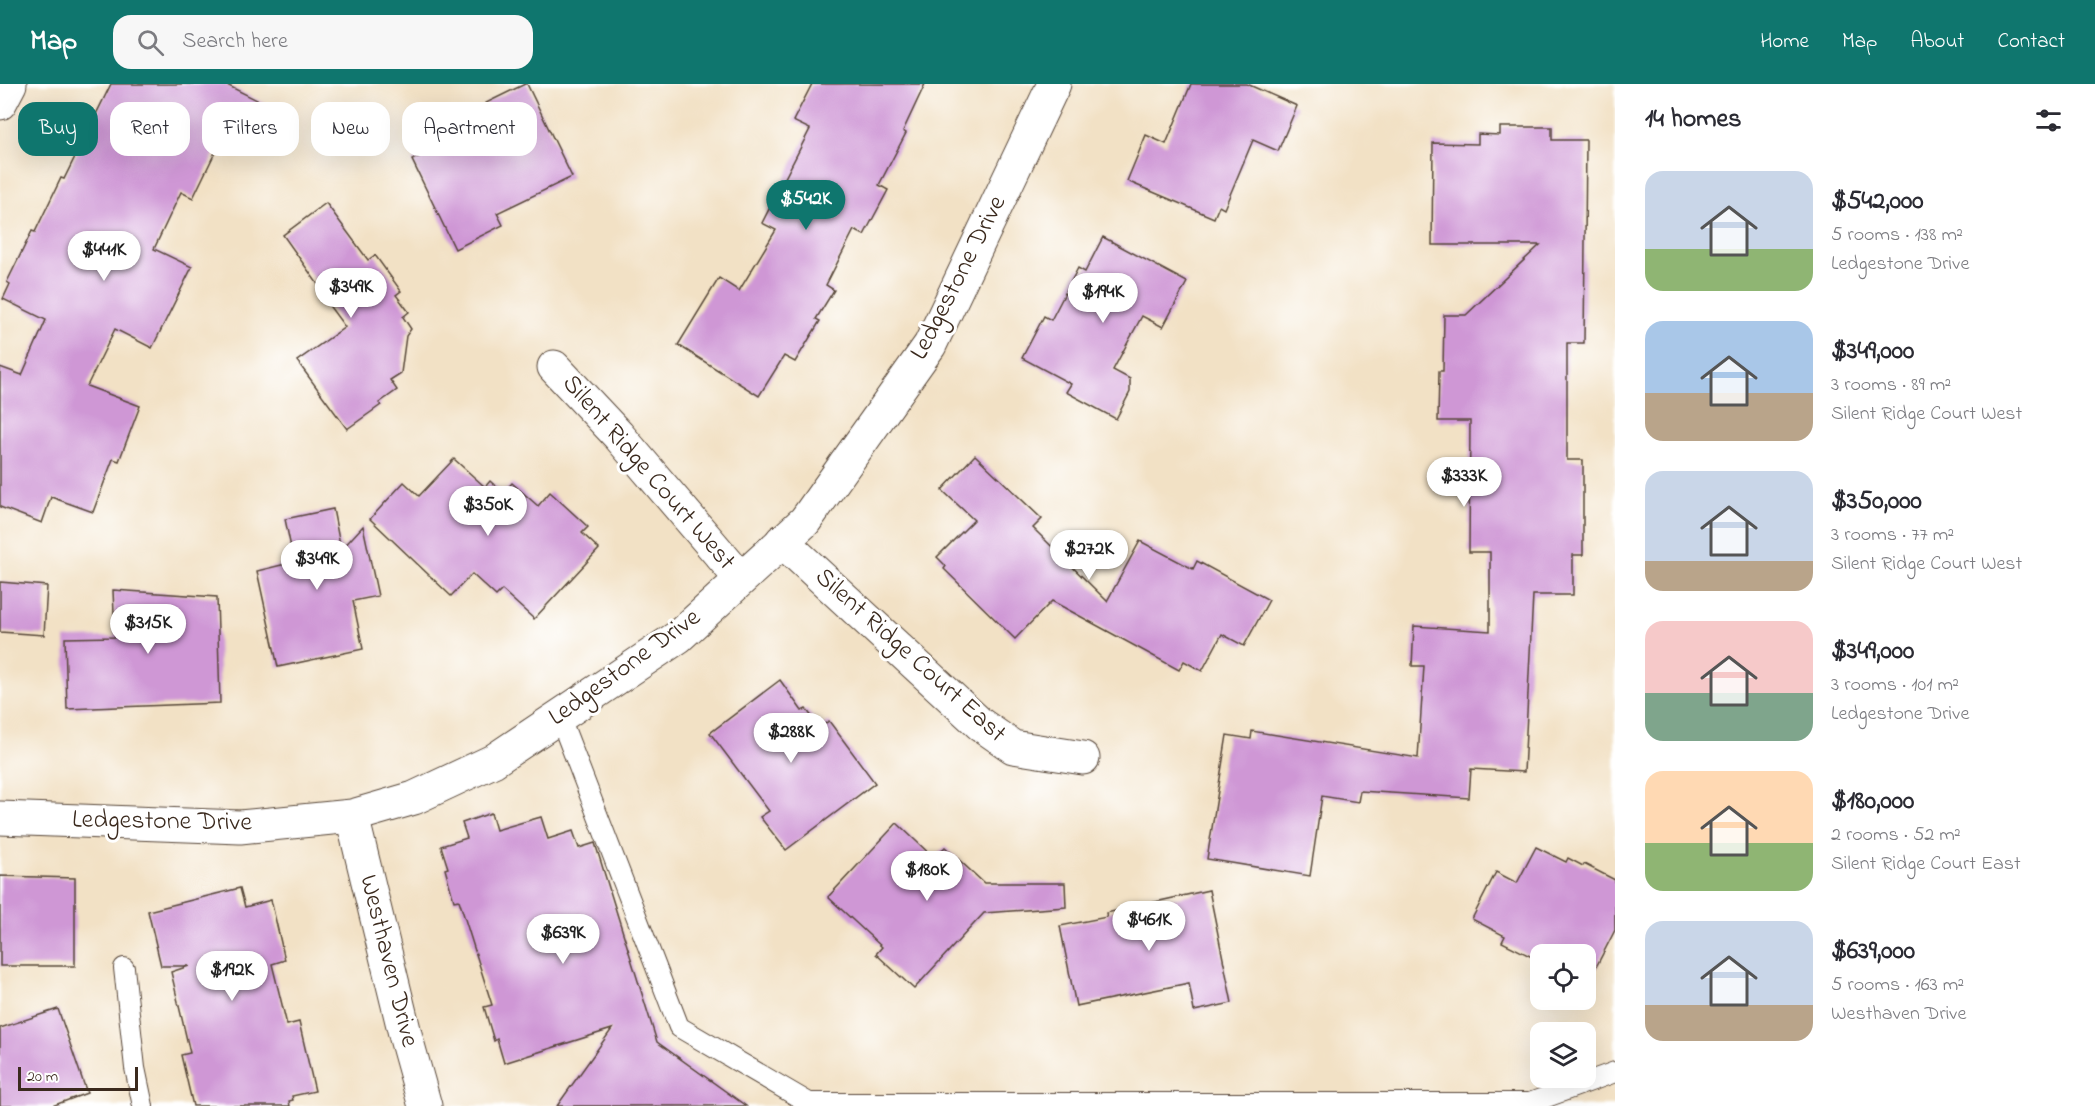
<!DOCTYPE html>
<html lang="en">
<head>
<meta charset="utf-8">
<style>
  body { margin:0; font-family:"Indie Flower",sans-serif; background:#f7f7f7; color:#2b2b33; height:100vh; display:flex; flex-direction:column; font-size:22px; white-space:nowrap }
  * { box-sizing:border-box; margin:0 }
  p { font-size:20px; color:#7c7c81 }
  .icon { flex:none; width:33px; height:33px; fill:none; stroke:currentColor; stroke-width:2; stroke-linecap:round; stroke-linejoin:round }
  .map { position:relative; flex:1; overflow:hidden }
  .side { display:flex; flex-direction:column; background:#fff; width:480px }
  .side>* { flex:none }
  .top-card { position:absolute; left:18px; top:18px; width:570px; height:54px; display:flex; gap:12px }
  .controls { position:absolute; left:1530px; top:860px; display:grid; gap:12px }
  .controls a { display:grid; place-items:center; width:66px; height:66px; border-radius:12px; background:#fff; box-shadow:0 6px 24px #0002; font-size:30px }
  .scale { position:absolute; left:18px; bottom:15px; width:120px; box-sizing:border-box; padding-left:6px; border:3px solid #3b2a1e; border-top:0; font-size:16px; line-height:21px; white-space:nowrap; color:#3b2a1e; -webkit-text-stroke:4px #fff; paint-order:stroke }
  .price { position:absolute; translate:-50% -51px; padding:0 14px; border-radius:21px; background:#fff; color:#222; font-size:20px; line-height:39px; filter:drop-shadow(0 2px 3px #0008) }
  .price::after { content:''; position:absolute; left:50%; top:36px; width:18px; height:14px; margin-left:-9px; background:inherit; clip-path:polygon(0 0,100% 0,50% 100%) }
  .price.current { background:#0f766e; color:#fff }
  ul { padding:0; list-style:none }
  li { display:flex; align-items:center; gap:18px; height:150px; padding:0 30px }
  li span { display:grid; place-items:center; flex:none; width:168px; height:120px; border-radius:18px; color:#555 }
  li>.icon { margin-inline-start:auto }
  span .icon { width:72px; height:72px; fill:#fffc; stroke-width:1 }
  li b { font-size:26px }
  h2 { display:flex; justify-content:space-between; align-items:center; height:72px; padding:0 30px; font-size:26px }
  .chip { padding:0 21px; border-radius:18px; background:#fff; box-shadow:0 6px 24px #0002; font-size:21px; line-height:54px }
  .chip.current { background:#0f766e; color:#fff }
  header { display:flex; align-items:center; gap:36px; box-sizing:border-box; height:84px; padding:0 30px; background:#0f766e; color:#fff }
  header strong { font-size:28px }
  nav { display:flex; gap:33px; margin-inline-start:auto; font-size:21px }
  .search { width:420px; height:54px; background:#f7f7f7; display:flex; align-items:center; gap:15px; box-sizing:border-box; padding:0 21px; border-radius:18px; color:#7c7c81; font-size:22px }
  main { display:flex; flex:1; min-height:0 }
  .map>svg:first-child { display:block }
  .building { fill:#cf97d5 }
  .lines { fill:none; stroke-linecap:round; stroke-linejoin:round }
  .lane-casing { stroke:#564537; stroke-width:22 }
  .street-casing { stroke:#564537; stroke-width:35 }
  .lane { stroke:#fff; stroke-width:20 }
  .street { stroke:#fff; stroke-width:33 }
  .labels { text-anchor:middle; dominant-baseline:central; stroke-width:6; stroke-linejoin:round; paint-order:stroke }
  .street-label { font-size:26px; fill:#3b2a1e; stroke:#fff }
</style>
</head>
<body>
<header>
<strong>Map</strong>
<div class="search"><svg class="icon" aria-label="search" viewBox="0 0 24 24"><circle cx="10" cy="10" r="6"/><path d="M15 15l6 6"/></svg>Search here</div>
<nav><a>Home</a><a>Map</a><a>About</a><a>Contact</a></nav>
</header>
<main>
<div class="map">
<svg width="1615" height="1022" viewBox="0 0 1615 1022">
  <rect width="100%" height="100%" fill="#fff"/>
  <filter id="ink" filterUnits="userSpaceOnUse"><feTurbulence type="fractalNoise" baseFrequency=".0167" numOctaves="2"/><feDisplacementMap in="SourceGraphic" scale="12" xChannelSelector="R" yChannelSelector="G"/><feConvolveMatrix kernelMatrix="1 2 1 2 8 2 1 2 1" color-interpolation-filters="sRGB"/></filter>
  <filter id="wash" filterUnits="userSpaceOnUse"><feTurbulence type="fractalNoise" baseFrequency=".008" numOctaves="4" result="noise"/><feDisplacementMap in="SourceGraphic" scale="24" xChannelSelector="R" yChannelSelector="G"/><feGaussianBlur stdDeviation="1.35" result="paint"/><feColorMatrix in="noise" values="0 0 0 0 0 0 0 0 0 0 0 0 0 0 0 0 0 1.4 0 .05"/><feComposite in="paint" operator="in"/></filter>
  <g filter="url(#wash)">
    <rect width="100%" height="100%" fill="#f2e1c5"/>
    <g id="blocks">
      <!-- building -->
      <g class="building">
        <path d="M111,0H225L271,23L251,65L223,52L193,114L181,108L154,165L192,183L152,264L115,245L87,302L140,322L119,377L113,375L93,428L51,413L42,439L0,423V283L22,291L46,236L3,215L10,200L7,198L32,147L35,148L61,94L64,95Z"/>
        <path d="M525,0H527L572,93L497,129L503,141L455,165L412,76L462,52L455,38L488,22L486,19Z"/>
        <path d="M812,0H925L903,47L906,49L879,101L888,106L864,151L854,146L826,201L834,206L816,235L820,237L795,278L784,272L759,312L678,261L719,194L739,207L776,146L762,139L810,45L793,37Z"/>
        <path d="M1191,0H1247L1297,22L1278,67L1253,56L1224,125L1219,122L1214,134L1127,97L1146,51L1166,60Z"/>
        <path d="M1500,43H1552V56H1586L1584,259H1567V376H1583V471H1573V511H1533L1524,688L1471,685L1469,714L1360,707L1358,718L1322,712L1310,792L1207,775L1227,651L1251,655L1252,647L1418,674L1424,582H1412L1414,542L1490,547V468H1469L1470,337H1438L1439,287H1443L1444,231H1466L1540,161H1432L1433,59L1478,60V50L1500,51Z"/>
        <path d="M326,119L368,176L375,171L401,207L396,211L409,228L403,233L411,245L406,252L401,289L390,296L397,306L379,319L381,321L347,345L297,277L345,243L319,208L322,206L283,151Z"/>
        <path d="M1103,153L1187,198L1163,243L1142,232L1113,286L1130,295V308L1116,335L1066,308L1071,300L1022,274L1044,232L1051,236L1078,184L1085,188Z"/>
        <path d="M975,371L1042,435L1033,444L1107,517L1140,457L1193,485L1197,477L1269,516L1244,562L1222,550L1202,587L1184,577L1179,586L1052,517L1015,555L944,485L946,482L937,473L974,436L942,406Z"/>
        <path d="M454,375L485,403L490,397L503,409L512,399L538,422L550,408L588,443L582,449L599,465L534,535L502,506L496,512L472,490L451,512L370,435L404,398L419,412Z"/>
        <path d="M333,425L341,466L363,442L378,512L353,517L363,565L278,583L257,487L294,478L285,435Z"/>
        <path d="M0,498L47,502L44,551L0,548Z"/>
        <path d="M113,506L217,513L220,619L67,625L65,554L115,553Z"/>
        <path d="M780,596L802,627L806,625L820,643L829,637L875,699L786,766L760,733L769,727L710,649Z"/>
        <path d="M491,729L496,746L541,733L548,755L573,747L579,764L595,759L657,958L746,1022H557L612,945L504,979L497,955L494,957L484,923L492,921L459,816L454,817L445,785L448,784L441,762L467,754L462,739Z"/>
        <path d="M897,739L934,774L945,763L984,799H1065L1066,823L984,829L914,905L876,870L882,863L828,813Z"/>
        <path d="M1536,763L1566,778L1568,774L1583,782L1584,780L1615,796V846L1593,889L1586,885V870H1555L1540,862V877L1502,858L1505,852L1472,835L1496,788L1517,799Z"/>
        <path d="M0,792L75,794V882H0Z"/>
        <path d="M240,804L245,823L271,816L285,876L272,880L287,941L299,938L315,1007L292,1012L293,1016L289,1017L290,1022H193L181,971L190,969L171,888L189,882H161L148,827Z"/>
        <path d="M1209,806L1232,919L1194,927L1189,899L1076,922L1060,842L1107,833L1106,829Z"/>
        <path d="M58,925L87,1009L52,1022H0V944Z"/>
      </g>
    </g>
  </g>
  <g filter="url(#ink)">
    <use href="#blocks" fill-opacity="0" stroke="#564537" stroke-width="1.5"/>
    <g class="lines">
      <defs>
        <g id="lane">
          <path d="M559,631L679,943L809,1019H1530L1615,988"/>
          <path d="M124,884L135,984L143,1022"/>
        </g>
        <g id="street">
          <path d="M0,19L10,0"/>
          <path d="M554,283L618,351L741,495"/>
          <path d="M782,457L980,640L1013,663L1083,674"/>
          <path d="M352,732L406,954L425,1022"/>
          <path d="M0,734L240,743L352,732L414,714L493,677L678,553L805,437L930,261L1054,0"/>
        </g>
      </defs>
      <!-- lane casing -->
      <use href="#lane" class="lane-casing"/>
      <!-- street casing -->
      <use href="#street" class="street-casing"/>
      <!-- lane -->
      <use href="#lane" class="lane"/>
      <!-- street -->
      <use href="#street" class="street"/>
    </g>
  </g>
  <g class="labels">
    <!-- street labels -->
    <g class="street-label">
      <text transform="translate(959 194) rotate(-63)">Ledgestone Drive</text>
      <text transform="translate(648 389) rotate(49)">Silent Ridge Court West</text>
      <text transform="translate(910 572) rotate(42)">Silent Ridge Court East</text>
      <text transform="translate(625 584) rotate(-36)">Ledgestone Drive</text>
      <text transform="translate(162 738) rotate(1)">Ledgestone Drive</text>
      <text transform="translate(388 877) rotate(76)">Westhaven Drive</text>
    </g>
  </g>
</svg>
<div class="controls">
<a><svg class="icon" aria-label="locate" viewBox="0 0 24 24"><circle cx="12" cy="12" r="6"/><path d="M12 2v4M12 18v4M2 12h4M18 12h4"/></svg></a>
<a><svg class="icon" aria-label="layers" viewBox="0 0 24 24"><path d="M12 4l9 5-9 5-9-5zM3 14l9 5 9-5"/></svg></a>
</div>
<div class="scale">20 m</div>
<b class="price current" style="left:806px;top:147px">$542K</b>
<b class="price" style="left:104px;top:198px">$441K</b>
<b class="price" style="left:351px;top:235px">$349K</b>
<b class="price" style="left:1103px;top:240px">$194K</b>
<b class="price" style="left:1464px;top:424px">$333K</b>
<b class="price" style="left:488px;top:453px">$350K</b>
<b class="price" style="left:1089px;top:497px">$272K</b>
<b class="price" style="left:317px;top:507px">$349K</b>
<b class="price" style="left:148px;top:571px">$315K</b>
<b class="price" style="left:791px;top:680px">$288K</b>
<b class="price" style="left:927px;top:818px">$180K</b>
<b class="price" style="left:1149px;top:868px">$461K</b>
<b class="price" style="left:563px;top:881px">$639K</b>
<b class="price" style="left:232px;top:918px">$192K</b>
<div class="top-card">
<a class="chip current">Buy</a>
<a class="chip">Rent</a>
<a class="chip">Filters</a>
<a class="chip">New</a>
<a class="chip">Apartment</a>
</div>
</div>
<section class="side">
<h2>14 homes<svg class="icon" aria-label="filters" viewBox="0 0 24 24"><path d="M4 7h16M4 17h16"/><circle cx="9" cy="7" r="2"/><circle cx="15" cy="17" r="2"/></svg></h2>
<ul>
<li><span style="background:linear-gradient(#c9d6e8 65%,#8fb573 0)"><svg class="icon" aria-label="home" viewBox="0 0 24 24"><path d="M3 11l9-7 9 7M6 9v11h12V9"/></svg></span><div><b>$542,000</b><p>5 rooms · 138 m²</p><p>Ledgestone Drive</p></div></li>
<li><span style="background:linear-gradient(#a9c7e8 60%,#b9a48a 0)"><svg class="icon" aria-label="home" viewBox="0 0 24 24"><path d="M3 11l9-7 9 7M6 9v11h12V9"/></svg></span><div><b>$349,000</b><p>3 rooms · 89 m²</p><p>Silent Ridge Court West</p></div></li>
<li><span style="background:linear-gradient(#c9d6e8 75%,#b9a48a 0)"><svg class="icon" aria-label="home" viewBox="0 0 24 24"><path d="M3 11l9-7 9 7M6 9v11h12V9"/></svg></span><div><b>$350,000</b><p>3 rooms · 77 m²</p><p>Silent Ridge Court West</p></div></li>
<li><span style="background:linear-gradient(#f6c9c9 60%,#7fa58c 0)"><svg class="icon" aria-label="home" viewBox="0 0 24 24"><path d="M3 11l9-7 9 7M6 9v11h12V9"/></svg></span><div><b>$349,000</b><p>3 rooms · 101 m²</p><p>Ledgestone Drive</p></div></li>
<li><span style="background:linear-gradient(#ffd9b3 60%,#8fb573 0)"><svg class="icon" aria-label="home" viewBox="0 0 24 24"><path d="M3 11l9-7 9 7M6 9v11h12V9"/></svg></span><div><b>$180,000</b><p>2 rooms · 52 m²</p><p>Silent Ridge Court East</p></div></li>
<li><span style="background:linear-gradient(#c9d6e8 70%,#b9a48a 0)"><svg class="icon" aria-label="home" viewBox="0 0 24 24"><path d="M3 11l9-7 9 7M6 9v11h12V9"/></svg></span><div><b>$639,000</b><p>5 rooms · 163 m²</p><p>Westhaven Drive</p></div></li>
</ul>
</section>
</main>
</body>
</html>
